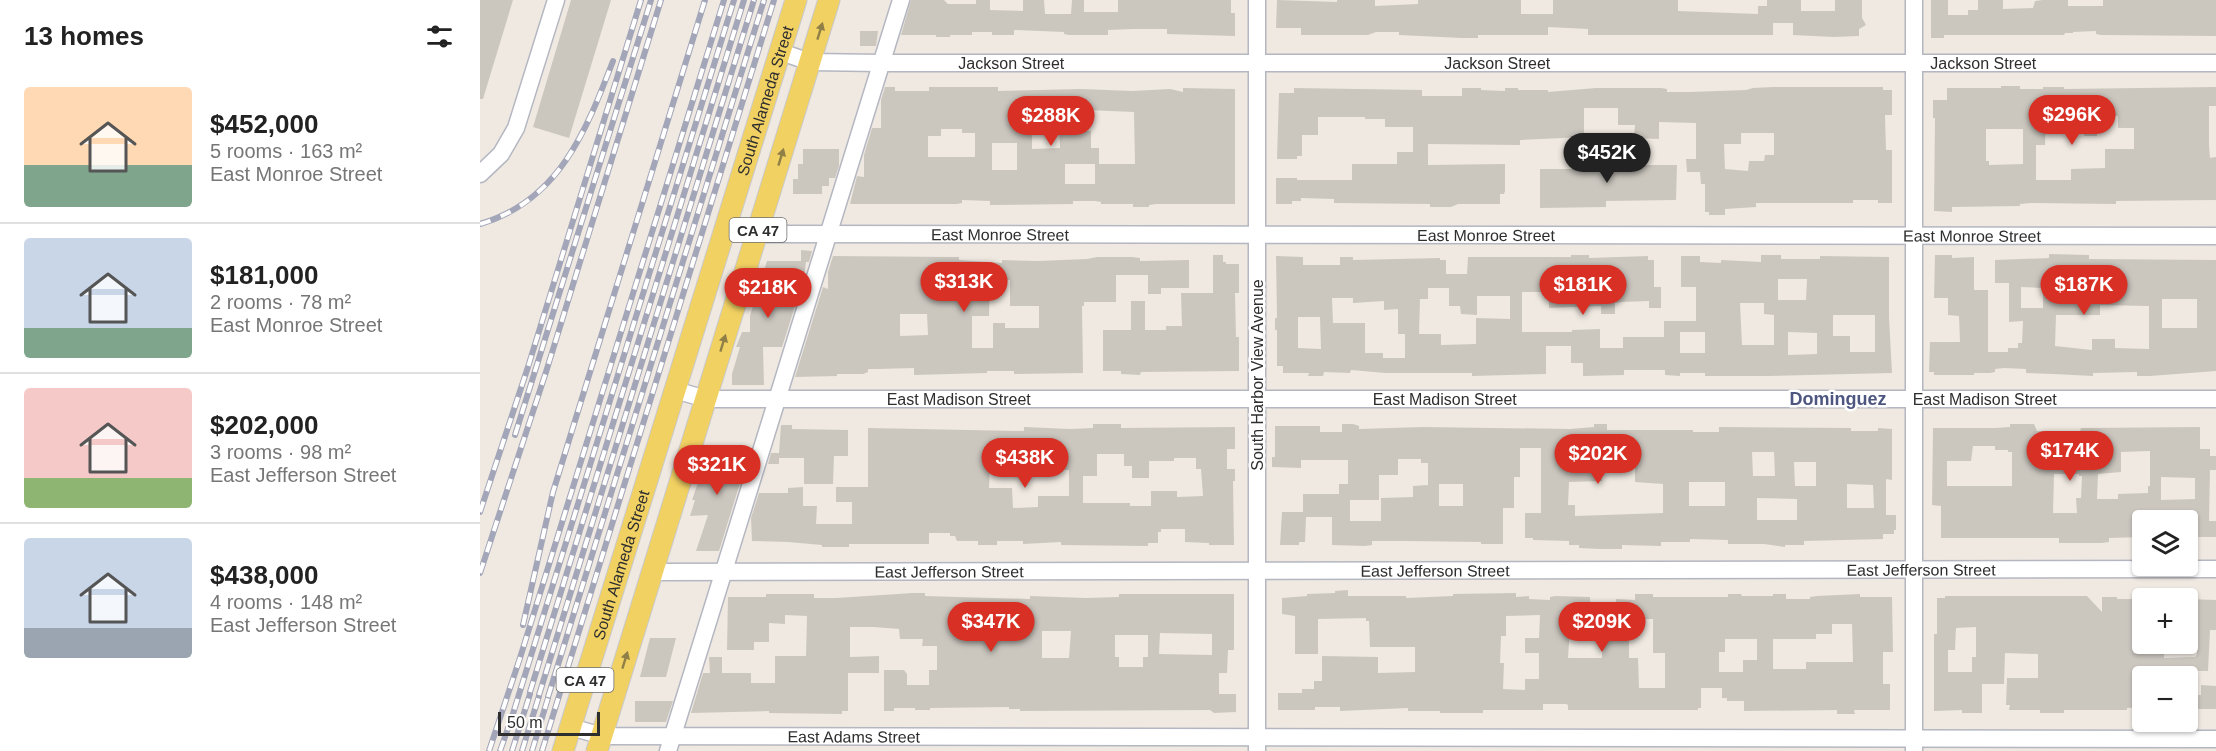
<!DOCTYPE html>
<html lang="en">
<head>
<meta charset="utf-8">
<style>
  body { margin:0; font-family:Arial,sans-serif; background:#f2f2f2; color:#222; height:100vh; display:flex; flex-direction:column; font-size:22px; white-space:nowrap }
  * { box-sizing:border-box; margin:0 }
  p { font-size:20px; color:#767676 }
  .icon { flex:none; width:33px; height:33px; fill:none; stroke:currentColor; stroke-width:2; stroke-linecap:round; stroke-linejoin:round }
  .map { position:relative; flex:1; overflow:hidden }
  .side { display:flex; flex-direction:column; background:#fff; width:480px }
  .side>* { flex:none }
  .fabs { position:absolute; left:1652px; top:510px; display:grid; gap:12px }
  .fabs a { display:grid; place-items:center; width:66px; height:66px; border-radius:6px; background:#fff; box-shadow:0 2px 4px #0004; font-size:30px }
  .scale { position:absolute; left:18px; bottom:15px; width:102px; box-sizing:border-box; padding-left:6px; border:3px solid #2e2e2e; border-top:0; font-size:16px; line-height:21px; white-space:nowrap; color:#2e2e2e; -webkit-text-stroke:4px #fff; paint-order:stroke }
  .price { position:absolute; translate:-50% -51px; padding:0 14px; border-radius:21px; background:#d93025; color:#fff; font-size:20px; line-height:39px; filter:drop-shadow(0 2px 3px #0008) }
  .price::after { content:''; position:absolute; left:50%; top:36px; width:18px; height:14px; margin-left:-9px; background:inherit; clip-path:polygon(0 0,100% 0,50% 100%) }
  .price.selected { background:#222; color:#fff }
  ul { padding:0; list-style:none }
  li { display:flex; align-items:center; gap:18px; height:150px; padding:0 24px }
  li+li { border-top:2px solid #e0e0e0 }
  li span { display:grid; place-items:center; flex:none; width:168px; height:120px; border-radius:6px; color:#555 }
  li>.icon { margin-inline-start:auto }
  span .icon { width:72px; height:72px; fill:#fffc; stroke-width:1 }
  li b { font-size:26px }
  h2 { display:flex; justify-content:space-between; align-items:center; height:72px; padding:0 24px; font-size:26px }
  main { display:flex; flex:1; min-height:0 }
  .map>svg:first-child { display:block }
  .building { fill:#cbc7bf; fill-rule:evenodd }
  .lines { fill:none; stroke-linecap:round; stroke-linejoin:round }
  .minor-casing { stroke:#b4b7c1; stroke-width:19 }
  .major-casing { stroke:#c9c9c9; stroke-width:23 }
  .minor { stroke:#fff; stroke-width:16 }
  .major { stroke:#f2d163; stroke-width:21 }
  .rail-casing { stroke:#a3a6b8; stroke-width:6 }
  .rail { stroke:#fff; stroke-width:4; stroke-dasharray:11; stroke-linecap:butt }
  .oneway { fill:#908048 }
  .labels { text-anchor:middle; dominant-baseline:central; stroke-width:5; stroke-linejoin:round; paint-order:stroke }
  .shield { fill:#fff; stroke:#6d6d6d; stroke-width:1.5 }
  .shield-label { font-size:15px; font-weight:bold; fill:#2e2e2e }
  .street-label { font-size:16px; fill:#2e2e2e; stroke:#fff }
  .neighbourhood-label { font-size:18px; font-weight:bold; fill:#4d5680; stroke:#fff }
</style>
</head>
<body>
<main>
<section class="side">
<h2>13 homes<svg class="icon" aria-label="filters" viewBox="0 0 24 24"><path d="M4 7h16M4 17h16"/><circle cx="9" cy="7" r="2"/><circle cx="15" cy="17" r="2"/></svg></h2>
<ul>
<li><span style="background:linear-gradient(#ffd9b3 65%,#7fa58c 0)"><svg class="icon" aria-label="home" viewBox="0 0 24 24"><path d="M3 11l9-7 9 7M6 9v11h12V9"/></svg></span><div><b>$452,000</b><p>5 rooms · 163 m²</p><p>East Monroe Street</p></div></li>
<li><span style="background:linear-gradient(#c9d6e8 75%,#7fa58c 0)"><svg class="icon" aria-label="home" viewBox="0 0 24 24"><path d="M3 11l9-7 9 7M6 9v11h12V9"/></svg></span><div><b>$181,000</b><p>2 rooms · 78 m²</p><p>East Monroe Street</p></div></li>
<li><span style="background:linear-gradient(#f6c9c9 75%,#8fb573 0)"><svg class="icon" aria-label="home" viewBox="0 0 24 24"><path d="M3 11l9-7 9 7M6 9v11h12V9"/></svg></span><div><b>$202,000</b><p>3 rooms · 98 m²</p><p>East Jefferson Street</p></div></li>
<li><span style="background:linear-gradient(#c9d6e8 75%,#9aa5b1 0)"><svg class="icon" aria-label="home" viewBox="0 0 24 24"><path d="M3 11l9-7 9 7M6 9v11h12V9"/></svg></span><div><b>$438,000</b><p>4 rooms · 148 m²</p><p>East Jefferson Street</p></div></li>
</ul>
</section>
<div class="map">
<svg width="1736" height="751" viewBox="0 0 1736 751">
  <rect width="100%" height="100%" fill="#efe9e1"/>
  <!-- building -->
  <g class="building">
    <path d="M0,0H33L3,99H0Z"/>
    <path d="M91,0H131L89,138L53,127Z"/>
    <path d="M431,0H464L468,4H496V0H510V10L543,11V0H564L565,14H591L592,0H604V12H638V0H751V13H755V36L687,34V29H653L628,30V35H589L584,34V32L534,30V35H512V32H492V35H470V37H456V35H421Z"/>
    <path d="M797,0L857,2V0H895V6L938,4V0H1041V14H1073V0H1198V11L1278,14V6H1287V0H1321V11H1355V0H1382V18L1386,25L1379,29V36L1354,37L1313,35V23H1293V35H1108V29L1068,27V35H998V38H982L919,35V32H896L888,35H821V28H796Z"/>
    <path d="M1451,0H1468V15H1488V10H1498V0H1523V9L1553,8L1555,1L1563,0H1588V6H1623V0H1736V36L1621,35L1616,34V31L1593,32V33H1585L1584,35H1464V38H1451Z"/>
    <path d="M380,31H398L396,46H380Z"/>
    <path d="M1521,86H1540V89H1563V87H1584V89L1736,87V106H1729V145L1730,158L1736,157V200L1636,201V204L1551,203L1540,204V206L1472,207V212L1454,211L1455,118H1453V100H1467V88H1521ZM1618,116H1638V128H1654V149H1625V168L1591,169V180H1556V145H1565L1566,123H1605L1604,136H1617ZM1506,129H1543V164L1509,165V161H1506Z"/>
    <path d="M405,87H415V91H449V87H518V91L601,89L652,91L690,89L703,92V88L755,89V204H676L669,205V207H653V204H621V202L615,201H593V204L510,205V201L482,200V203L477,204H370L377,176L384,177V155L392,128H401V100ZM607,110L654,112L655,164H619V148H611V131H607ZM552,124H579L580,148L552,149ZM461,129H482V133H495V157H448V136H461ZM512,143H537V170H512ZM585,164H615V184H585Z"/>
    <path d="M1293,87H1403V90H1412V115H1405L1406,150H1412V203H1398V200H1373V203H1276V207L1245,209V215H1229V212H1225V184H1221L1220,172H1207L1206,159H1216V123L1179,122V139L1154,138L1155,125H1138V108H1104V137L1040,140V145L948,144V165L1025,164V191L1024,194H1020V204H978L971,207H950V204L854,203V199L821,198V201H812V204H796V178H817V180H872V164H917V152H933V127H905V119H885V117H838V135H822V156H817V159H797L799,93H814V88L942,90V96H982V88H1001V90L1025,91V88H1038V90H1068V92L1116,88H1181L1187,89V92H1210L1266,90L1273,88ZM1261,133H1294V155H1285L1284,161H1269L1268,171L1245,169L1244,144H1261Z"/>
    <path d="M323,149H359V166L355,178H349V186H342V194H313V179H318V164H323Z"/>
    <path d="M1106,154H1127V164L1153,165V159H1165V165H1197L1196,200L1126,201V207L1060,208V169H1106Z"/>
    <path d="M321,250L332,251L329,262H326L324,277H313V300H317L302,347H283L284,385H252V374L260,347H256L262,332H270V316L287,261H321Z"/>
    <path d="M1569,254L1609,255V259L1736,260V371L1670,376H1657V372L1613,373V376L1573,374L1546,373V369L1524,368L1515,369V372L1510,373H1494V375H1454V372H1449L1450,342H1480L1479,316L1468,315V298H1454L1455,255H1472V258L1494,257V290H1508V352H1528V348H1538V343H1542L1543,321L1529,322V283H1515V260L1569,258ZM1541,287L1563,288V308H1541ZM1682,299H1717V328H1682ZM1620,305L1669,306V349L1635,348V339H1612V350L1575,346L1576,315H1620Z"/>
    <path d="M733,255H743V262H746V264H759V293H755L756,337H759V371L661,372L660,375L641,374V371H623V330H651V301H665V330H686V326H702L701,293H733Z"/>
    <path d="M1091,255H1109V258L1168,256V260H1174V287H1181V308H1169V301L1142,302L1135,303V314H1121V306L1069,308V292H1042V332H1092V330L1120,329V348H1143V337H1184V321H1216V287H1201V256H1220V262L1241,263V260L1281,262V255H1301V259H1340V256L1409,257V318L1412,373L1288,376H1225V373H1200V376L1185,375V370H1144V375L1103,376V363H1091V346H1066V374L992,376V373H905L871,370L870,373L844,372L843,376H828L829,373H803V366H797V330H795V318H797L796,256L823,257V265H860V257H873V260L960,258V260H966V274H987L988,257H1091ZM1298,279H1327L1326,300H1298ZM948,288H969V306H980L981,314L997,315V296H1030V319L996,318V344L961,345V334H939L940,299H948ZM852,298H873V303L904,301V310L918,309V334H925V358H903V353H885V323H853ZM1260,303H1284V314L1294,315V345H1262ZM1353,315H1395V352H1370V336H1353ZM818,317H840L841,349L818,348ZM1200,332H1225V353H1200ZM1308,332L1337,333V354L1308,355Z"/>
    <path d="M353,256L473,257H479V260L522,263V260L558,261L607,259L617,257H652L660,258V261L709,260V288H681V294H668V275H636V302H604V306H602L603,373L534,374V371H507V373L434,375V368L398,369H388V372L383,374H357V376L315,377L343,287L348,289V272ZM510,280H530V306H559V328H525V323H513V348H492V316H509ZM420,314H447L448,335L420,336Z"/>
    <path d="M613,424H641V428L755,427V449H747V469H755V481H753L754,545H729V543L705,542V529H681V532H678V543H668V546L581,545V542L543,544V541H517V545H498V541H477L475,536H470V533H449V544H369V547H342V545L308,542L272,541L271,518L279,493H308V488L323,487V506H337L336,524H372V502H356V487H388V428L544,431V427L590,429L613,428ZM617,454H644V466H652V478H669V461H694V458H716V469H721L723,496L697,497V491H671V506H650V503H603V476H617ZM510,465L546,466V474H560V470H589V496H558V507L533,508L532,488H509Z"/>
    <path d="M862,424H873L879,426V429L943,427L1090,429L1114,427V424H1127V430H1213V432H1239V427L1371,428V431H1398V428L1412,429V480L1406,479V515H1416V530H1414V534H1403V539L1324,541V545H1305V547L1284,544H1248V540L1210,539V542H1181V546L1142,545V549H1120L1099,548V545H1089V541L1053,540V538H1045V513H1061V448H1040V477H1034V508H1023V544H1001V542L927,541H892V545L885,546L852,545V517H826L825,542H819V545H800L802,512H823V494H859V484H868V460H821V468L792,467V457H795V426H840V432H862ZM1272,452H1294L1295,476H1273ZM918,459H941V463H948V485L933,486V497L901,498V521H870V500H899V475H918ZM1314,462H1336V486H1315ZM1122,464H1155V482L1183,484V513L1095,516V505H1088L1089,482L1122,481ZM1209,482H1245V506H1209ZM959,484H983V506H959ZM1367,484L1393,485L1394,508H1367ZM1277,498L1317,499V520H1277Z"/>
    <path d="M1530,424H1554L1557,431H1600L1601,428H1606L1720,427V449H1730V456H1736V470H1730L1729,521H1736V537H1707V520H1662V537L1629,538V542L1622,543H1579V538H1461V506L1452,505L1453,428H1515L1530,427ZM1493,446H1515V450H1528V452H1532V486H1467V461H1491ZM1670,451V486H1668V493L1638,494V499H1617L1618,474L1641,472V452ZM1574,474H1599V476H1602L1601,498H1596L1597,513H1573ZM1681,477L1715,478V499L1681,500Z"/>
    <path d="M301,425H312V429L368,430V456H354L353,484H324V458H299V464H288L291,453H299Z"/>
    <path d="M228,454H269L265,469H260V483L239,551H216L228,515L210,516L215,500H212Z"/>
    <path d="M868,590V596H926V598L973,596V594L1036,593V597L1049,596V599L1070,600V597L1075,596L1110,597L1111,627H1090L1088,658H1122V636H1112V622H1138V641H1149V658H1158L1159,688H1185V653H1173V619H1136V599L1155,600V594H1173V597H1248V594H1261L1262,596H1293V594H1306V599H1330V597L1337,596L1380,594V597H1412L1413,652H1403V684H1410V710H1374L1375,714H1357V710L1264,711V701H1247V698H1242V688H1221V708H1218V710H1088V705L1086,704H1063V710H1003V713H960V711H928V708L860,711V707H835V710H798V693H822V689H834V681H842V656L898,657V673L935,672V647H890L889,621H886V618L838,619V654H815V616L802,614V598L827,596V594L855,593V591ZM1060,615L1059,638H1045V653H1059V679H1045V690L1023,689L1024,663H1020L1021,636H1026V616ZM1352,624H1372L1373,662H1326V669H1293V639H1336V634H1352ZM1245,639H1277V660H1263V672H1239V652H1245Z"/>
    <path d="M433,593H445V596L550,599V596L606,598L639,597V594H754V650H748L747,673H739V694H756V712L734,713L730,710L540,711V709H529V707L450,708V710H435V708H414V711H404V670H424L427,674V685H449V670H457V646H442L443,639H420L419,629L394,627H370V657L399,656V673H368V711H362V714L289,713V711L211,713L223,673H230L229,657H242V673H271V683H295V656H326L327,616L305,615V624L289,623V642H274V650H247L248,597H286V594H334V598H356ZM562,631H591L589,658H562ZM680,633L732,634V655L679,654ZM635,635H668V657H663V667H639V657H635Z"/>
    <path d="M1465,596H1607L1622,612V597H1637V599H1662V644H1684V658L1715,657L1717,654V621H1707V599L1736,600V630H1730L1728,671H1662V707L1647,708V710H1584V713H1560V710H1529L1530,705H1526L1527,678H1558V654L1525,653L1524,684H1502V713H1482V710L1454,711V634H1457V598H1465ZM1496,627V657H1492V672H1468V650H1475L1476,628Z"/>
    <path d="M170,638H196L186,677H160Z"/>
    <path d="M1721,685L1736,686V709H1707V695H1721Z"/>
    <path d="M155,701H193L186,722H155Z"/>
  </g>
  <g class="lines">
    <defs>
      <g id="minor">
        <path d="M1434,0V751"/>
        <path id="s1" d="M301,52L330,62L401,63H1736"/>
        <path d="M0,174L21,154L36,128L76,0"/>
        <path id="s2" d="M277,234L1736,236"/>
        <path id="s3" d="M195,390L226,399H1736"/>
        <path id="s4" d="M173,572L1736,569"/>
        <path id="s5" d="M91,727L122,736L1736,739"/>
        <path d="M188,751L421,0"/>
        <path d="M777,751V0"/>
      </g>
      <g id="major">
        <path id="s6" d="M83,751L316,0"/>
        <path d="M117,751L349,0"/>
      </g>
    </defs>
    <!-- minor casing -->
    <use href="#minor" class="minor-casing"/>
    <!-- major casing -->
    <use href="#major" class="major-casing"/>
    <!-- minor -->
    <use href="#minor" class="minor"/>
    <!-- major -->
    <use href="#major" class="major"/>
    <defs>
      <g id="rail">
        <path d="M0,224C79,201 106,131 133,61"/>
        <path d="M35,435L171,0"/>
        <path d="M0,512L48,367L161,0"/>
        <path d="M0,573L66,372L181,0"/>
        <path d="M43,625L73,492L225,0"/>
        <path d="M50,692L264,0"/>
        <path d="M59,695L274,0"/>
        <path d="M68,697L284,0"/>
        <path d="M9,751L40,658L244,0"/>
        <path d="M20,751L32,717L254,0"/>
        <path d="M32,751L50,694"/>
        <path d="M42,751L59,696"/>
        <path d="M52,751L68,698"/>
        <path d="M62,751L294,0"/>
      </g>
    </defs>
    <!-- rail casing -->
    <use href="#rail" class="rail-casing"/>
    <!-- rail -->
    <use href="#rail" class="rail"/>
  </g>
  <!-- one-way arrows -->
  <defs><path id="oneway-solid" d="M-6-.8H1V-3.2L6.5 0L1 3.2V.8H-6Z" transform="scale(1.5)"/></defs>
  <g class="oneway">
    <use href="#oneway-solid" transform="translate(340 31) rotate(-73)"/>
    <use href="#oneway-solid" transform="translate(301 157) rotate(-73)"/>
    <use href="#oneway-solid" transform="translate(243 343) rotate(-73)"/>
    <use href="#oneway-solid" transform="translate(145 660) rotate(-73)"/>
  </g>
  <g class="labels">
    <!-- shield labels -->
    <g class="shield">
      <rect x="249.5" y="218" width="57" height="24" rx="4.5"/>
      <rect x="76.5" y="668" width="57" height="24" rx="4.5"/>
    </g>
    <g class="shield-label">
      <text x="278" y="230">CA 47</text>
      <text x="105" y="680">CA 47</text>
    </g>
    <!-- street labels -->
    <g class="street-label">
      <text stroke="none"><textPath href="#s1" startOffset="232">Jackson Street</textPath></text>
      <text stroke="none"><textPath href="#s1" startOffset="718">Jackson Street</textPath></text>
      <text stroke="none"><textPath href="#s1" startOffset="1204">Jackson Street</textPath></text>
      <text stroke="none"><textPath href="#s6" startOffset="681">South Alameda Street</textPath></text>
      <text stroke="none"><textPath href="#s2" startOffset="243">East Monroe Street</textPath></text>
      <text stroke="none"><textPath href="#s2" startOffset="729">East Monroe Street</textPath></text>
      <text stroke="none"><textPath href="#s2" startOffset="1215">East Monroe Street</textPath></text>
      <text transform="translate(777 375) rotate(-90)">South Harbor View Avenue</text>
      <text stroke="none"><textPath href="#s3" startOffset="285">East Madison Street</textPath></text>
      <text stroke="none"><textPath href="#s3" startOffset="771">East Madison Street</textPath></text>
      <text stroke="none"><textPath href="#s3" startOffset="1311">East Madison Street</textPath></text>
      <text stroke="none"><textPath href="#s6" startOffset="195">South Alameda Street</textPath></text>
      <text stroke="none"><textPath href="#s4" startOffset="1268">East Jefferson Street</textPath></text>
      <text stroke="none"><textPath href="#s4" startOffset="782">East Jefferson Street</textPath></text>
      <text stroke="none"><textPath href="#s4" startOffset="296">East Jefferson Street</textPath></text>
      <text stroke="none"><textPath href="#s5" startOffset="284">East Adams Street</textPath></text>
    </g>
    <!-- neighbourhood labels -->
    <g class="neighbourhood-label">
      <text x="1358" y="399">Dominguez</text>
    </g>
  </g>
</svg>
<div class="fabs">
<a><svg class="icon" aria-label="layers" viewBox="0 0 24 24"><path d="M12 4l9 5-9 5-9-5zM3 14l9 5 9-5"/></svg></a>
<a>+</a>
<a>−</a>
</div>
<div class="scale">50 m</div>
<b class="price" style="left:1592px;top:146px">$296K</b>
<b class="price" style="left:571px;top:147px">$288K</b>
<b class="price selected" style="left:1127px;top:184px">$452K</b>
<b class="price" style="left:484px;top:313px">$313K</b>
<b class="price" style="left:1103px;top:316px">$181K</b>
<b class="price" style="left:1604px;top:316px">$187K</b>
<b class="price" style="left:288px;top:319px">$218K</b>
<b class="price" style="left:1590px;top:482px">$174K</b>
<b class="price" style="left:1118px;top:485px">$202K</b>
<b class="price" style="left:545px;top:489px">$438K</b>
<b class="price" style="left:237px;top:496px">$321K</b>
<b class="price" style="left:511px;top:653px">$347K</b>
<b class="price" style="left:1122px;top:653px">$209K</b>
</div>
</main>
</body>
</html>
